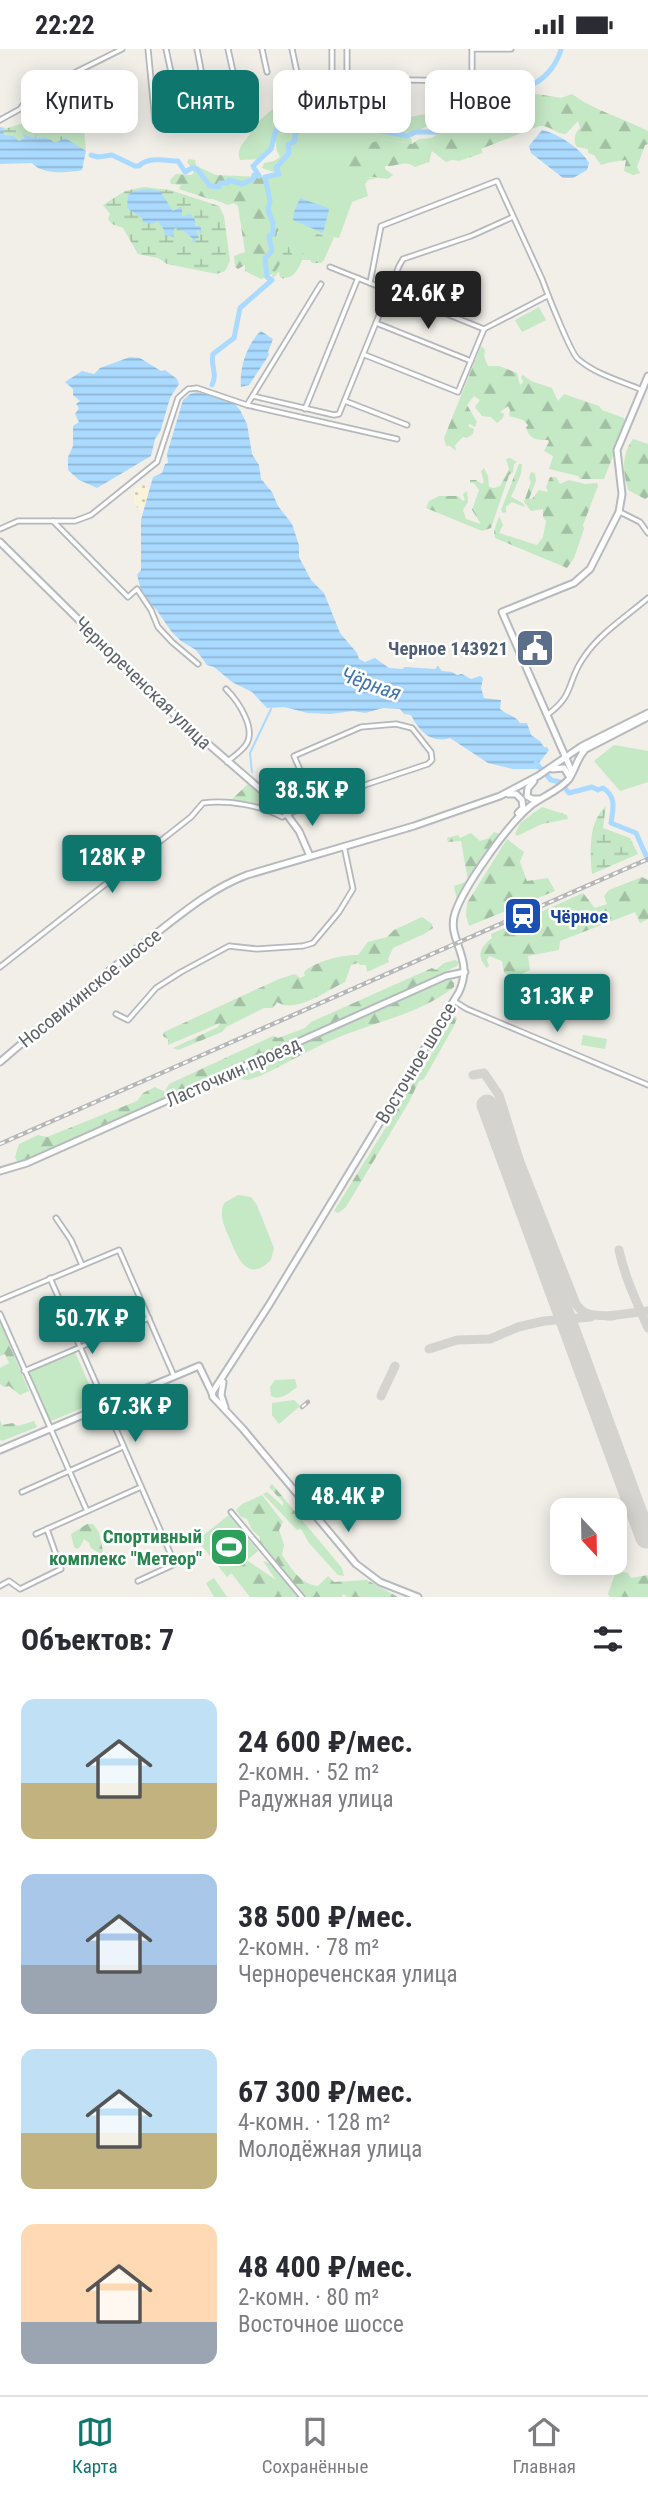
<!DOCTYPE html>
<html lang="ru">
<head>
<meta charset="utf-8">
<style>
  body { margin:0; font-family:"Roboto Condensed",sans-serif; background:#f2f2f3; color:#2b2b33; height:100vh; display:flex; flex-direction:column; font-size:26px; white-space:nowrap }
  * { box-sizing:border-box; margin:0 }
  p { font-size:23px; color:#7c7c81 }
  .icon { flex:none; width:38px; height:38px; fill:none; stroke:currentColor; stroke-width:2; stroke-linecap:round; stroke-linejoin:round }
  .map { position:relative; height:1548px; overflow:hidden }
  .sheet { display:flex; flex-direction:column; background:#fff; flex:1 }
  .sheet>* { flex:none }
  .top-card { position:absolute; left:21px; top:21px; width:607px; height:63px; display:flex; gap:14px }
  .needle { width:46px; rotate:158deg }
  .fabs { position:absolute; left:550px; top:1449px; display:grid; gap:14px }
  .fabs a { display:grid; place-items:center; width:77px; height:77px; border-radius:14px; background:#fff; box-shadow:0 4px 18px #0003; font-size:35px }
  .price { position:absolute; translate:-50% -60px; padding:0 16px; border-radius:7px; background:#0f766e; color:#fff; font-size:23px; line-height:46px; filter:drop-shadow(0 2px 4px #0008) }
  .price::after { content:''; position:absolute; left:50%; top:42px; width:21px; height:16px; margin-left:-10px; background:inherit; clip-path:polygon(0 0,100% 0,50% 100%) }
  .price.selected { background:#222; color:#fff }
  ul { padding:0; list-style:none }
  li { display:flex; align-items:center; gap:21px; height:175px; padding:0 21px }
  li span { display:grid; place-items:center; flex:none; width:196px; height:140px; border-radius:14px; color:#555 }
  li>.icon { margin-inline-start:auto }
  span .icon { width:84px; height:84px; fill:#fffc; stroke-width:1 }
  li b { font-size:30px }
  h2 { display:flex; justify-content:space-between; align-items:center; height:84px; padding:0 21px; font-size:30px }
  .tag { padding:0 24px; border-radius:14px; background:#fff; box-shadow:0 4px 18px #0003; font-size:24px; line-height:63px }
  .tag.selected { background:#0f766e; color:#fff }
  .status { display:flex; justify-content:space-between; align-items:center; height:49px; padding:0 35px; background:#fff; direction:ltr }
  .status svg { height:19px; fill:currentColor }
  .menu { display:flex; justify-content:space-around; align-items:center; height:98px; border-top:2px solid #e1e1e2; background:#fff; font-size:19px; color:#7c7c81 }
  .menu a { display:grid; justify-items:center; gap:4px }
  .menu .selected { color:#0f766e }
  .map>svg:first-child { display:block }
  .green { fill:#c5e8c5 }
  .forest { fill:url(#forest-firs) }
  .wetland { fill:url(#wetland-marsh) }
  .sand { fill:url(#sand-dots) }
  .water { fill:url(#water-rules) }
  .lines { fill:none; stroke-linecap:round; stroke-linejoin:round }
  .stream { stroke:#aadaff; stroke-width:2 }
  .river { stroke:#aadaff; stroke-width:5 }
  .taxiway { stroke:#d4d3d0; stroke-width:9 }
  .runway { stroke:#d4d3d0; stroke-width:21 }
  .street-casing { stroke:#b5b8bc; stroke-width:7 }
  .secondary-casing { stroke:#b6babf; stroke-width:9 }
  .street { stroke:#fff; stroke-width:3.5 }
  .secondary { stroke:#fff; stroke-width:5 }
  .rail-casing { stroke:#b6b7b8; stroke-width:4.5 }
  .rail { stroke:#fff; stroke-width:2; stroke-dasharray:5; stroke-linecap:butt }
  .labels { text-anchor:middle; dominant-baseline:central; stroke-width:5; stroke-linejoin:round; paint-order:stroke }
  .service-label { font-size:19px; font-weight:bold; fill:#4e5e75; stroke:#fff; text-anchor:end }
  .street-label { font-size:19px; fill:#5f6368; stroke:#fff }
  .transit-label { font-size:19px; font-weight:bold; fill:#164399; stroke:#fff; text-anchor:start }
  .leisure-label { font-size:19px; font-weight:bold; fill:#27864d; stroke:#fff; text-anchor:end }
  .water-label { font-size:21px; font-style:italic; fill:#4174aa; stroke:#fff }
</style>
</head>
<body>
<div class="status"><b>22:22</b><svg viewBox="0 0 49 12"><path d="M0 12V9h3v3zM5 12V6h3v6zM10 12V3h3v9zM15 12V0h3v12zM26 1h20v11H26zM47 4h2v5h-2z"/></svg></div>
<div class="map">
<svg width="648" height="1548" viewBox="0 0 648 1548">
  <defs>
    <pattern id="forest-firs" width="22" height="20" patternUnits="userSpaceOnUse" patternTransform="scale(1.75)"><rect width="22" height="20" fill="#c5e8c5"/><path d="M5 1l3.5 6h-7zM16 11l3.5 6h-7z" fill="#a3c0a4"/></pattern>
    <pattern id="wetland-marsh" width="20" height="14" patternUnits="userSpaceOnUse" patternTransform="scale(1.75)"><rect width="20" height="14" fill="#c5e8c5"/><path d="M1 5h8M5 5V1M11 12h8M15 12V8" fill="none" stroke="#a3c0a4"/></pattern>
    <pattern id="sand-dots" width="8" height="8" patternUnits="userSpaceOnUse" patternTransform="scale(1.75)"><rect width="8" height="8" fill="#fbf3d9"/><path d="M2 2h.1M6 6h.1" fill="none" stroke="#cec8b4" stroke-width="1.8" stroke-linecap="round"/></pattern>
    <pattern id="water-rules" width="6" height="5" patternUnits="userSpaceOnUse" patternTransform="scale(1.75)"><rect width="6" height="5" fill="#aadaff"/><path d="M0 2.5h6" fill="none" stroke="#8eb4d2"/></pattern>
  </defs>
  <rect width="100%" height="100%" fill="#f1efe8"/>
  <!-- green -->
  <g class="green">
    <path d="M310,45L329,47L343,52L351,59L380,65L383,64L397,69L399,72C409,69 419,64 431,66L429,76L418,82L404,84L402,87V89H411L412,95L384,90L365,100L358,101L361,128L376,129L368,131L365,135L368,147L352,153L339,189L317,185C302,194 303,235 280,228L279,222L274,228L272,227L276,220L279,181C267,166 268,146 265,128L279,125L262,119L264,114L274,112L280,108L277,102L275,89L272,93L271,100L261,110L240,111C235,99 246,92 252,82V78L275,58Z"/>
    <path d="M539,258L546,271L522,283L515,271Z"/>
    <path d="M614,696L648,702V733L620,742L594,712Z"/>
    <path d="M583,986L607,990L605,1000L581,996Z"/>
    <path d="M238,1146L251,1148L257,1156L274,1199L271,1211C249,1233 239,1212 231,1193C226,1180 218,1168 224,1154Z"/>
    <path d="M75,1303L97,1353L51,1372L48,1371L29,1323Z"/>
    <path d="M295,1330L297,1338C289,1344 281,1352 271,1347L270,1338L275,1331Z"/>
    <path d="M294,1351L300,1357L279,1375L272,1366V1354Z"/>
    <path d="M229,1466L258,1502L227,1528L197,1491Z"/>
    <path d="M214,1529L227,1548H214L206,1534Z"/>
  </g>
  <!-- forest -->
  <g class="forest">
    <path d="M525,43L561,49L572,45C595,62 623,69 648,82V95L645,96L637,118L640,124L633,126L624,122L626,111C619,112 609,113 601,116L594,106L588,104V100L577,98C573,92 574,84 580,79L578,72L566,85C556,85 550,76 539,77L481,100L483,104L459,112L452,111L446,113L432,102L429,113L415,118C405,110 397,118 385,117V120L393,126L388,130L372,128L354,129L344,118V105L351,99L365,100L367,95L384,90L412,95L419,90L432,89L458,69L465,67L475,57L493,52L497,46L502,54H507L509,49Z"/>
    <path d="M189,110L195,111L196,117L216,126L265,128L270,152L268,161L273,174L279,181L277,184C284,206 287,222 261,230L245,222V216L238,220L235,218L234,207L245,203L238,157L234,154L228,156L213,150H209L179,140L181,136L171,135L170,131L176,125L192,126L194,122L187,113Z"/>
    <path d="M317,185L334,188L324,211L321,214H312L310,211H302L304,208L301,206L306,201L307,193Z"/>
    <path d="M481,297L485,301L484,308L488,317H499L517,324L520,336L523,333L521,328L523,326L531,332L552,339L558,352L564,345L599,357L602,361L624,369L626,374L604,430H580L578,427L549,420L553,407L544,402L549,393L548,391C535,391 531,391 526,379L528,376L523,371L509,367L510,361L508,357L500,363L504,365L503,369L497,374L491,368L482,367L475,358L480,351L474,347L467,356L477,373L475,378L470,375L468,377L474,380L473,385L467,389L463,388L455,396L456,402L450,397H446L444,389Z"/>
    <path d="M633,390L648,395V448L645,450L628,441C623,422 621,407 633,390Z"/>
    <path d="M510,409L517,413L514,415L513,423L509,426L491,479L482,482L426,459L429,452L439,447H458L463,452L465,451L463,445L467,442L468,453L463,461L466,470L481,475L472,461L479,441L474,434H470V431H476L482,435L484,433L481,422L484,419L488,427L489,438L494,439L500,437L509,420L506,410Z"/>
    <path d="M519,415H522L521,425L511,448L523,454L525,458L512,453L506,458V463L503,464L501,461Z"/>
    <path d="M531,423L535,424L536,432L529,450H532L539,441L548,443L546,438L550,428H556L560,435L569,431L585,435L597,434L598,437L583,476L584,480L574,509L567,519L495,489L494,482L499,467L503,476L499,484L537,496L543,488L546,472L543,468V460L531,462L524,453L531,433L529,429Z"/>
    <path d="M249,734L265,747L262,756L229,753Z"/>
    <path d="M542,758L567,766L568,770L542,775L517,787L515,785L520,774Z"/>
    <path d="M494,783L502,786L457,852L454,837L468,832L461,792L448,793L447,789L458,786L460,789L471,784L480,792L489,789Z"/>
    <path d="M507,790L524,803L520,813L527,832L548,829L555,842L469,877L466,866L467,854Z"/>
    <path d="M642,828L648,831V870L640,874L635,863L560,892L559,901L528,907L530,921L513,929L504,924L502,912L489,907L487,911L489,917L487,919C475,907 481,897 492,889L491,885L583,844L595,859L607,855L604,847L609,841Z"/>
    <path d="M422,868L432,875L433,879L424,885L393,899L388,910L389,913L367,923L366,916H360L358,914L351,916L345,933C326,942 295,965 277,953L273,959H264L226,978L222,983L178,1001L173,999L218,978L220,974L168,996V990L163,987L164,983L279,930L295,925L300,929L305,927L304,923C316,912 341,906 358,906L368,893L387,888L394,881Z"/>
    <path d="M455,911L459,913L457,917L430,930L23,1112H17L15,1108L19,1095L38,1086L47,1088L137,1052L143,1044L155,1038L165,1043L169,1035L273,987L278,989L305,979L311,973L432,919L436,921L444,914Z"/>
    <path d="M447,931H451L454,934V938C423,963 380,972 344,986C315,997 288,1014 260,1027L248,1031L239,1030L238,1026L241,1022Z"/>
    <path d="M455,967L457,969L454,977L424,1030L419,1032L409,1053L346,1158L338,1164L334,1162Z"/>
    <path d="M0,1273L29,1342L20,1346L9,1337L4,1338L0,1335V1319L9,1314L5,1305L0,1307Z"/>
    <path d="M0,1371L2,1376L13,1374L18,1377L34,1372L37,1378L2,1392L0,1391Z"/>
    <path d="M272,1435L342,1519L344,1527L338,1526L309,1494L301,1480L297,1481L263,1445L267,1443L283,1457V1453L269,1438Z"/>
    <path d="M262,1446L283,1473L279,1481L284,1496L282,1506C292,1520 300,1535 318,1537L328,1527L334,1533L367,1531L398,1548H348L343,1545L342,1548H250L228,1520L248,1512L276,1531L263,1512L275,1516L260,1495V1488L252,1481L247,1470L241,1468L236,1461L242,1455Z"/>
    <path d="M87,1475H93L99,1483L103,1502L101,1505L91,1499L89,1494L84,1490L80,1498L77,1500L74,1498L71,1485Z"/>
    <path d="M616,1522L628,1524L631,1529L648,1526V1548H610L608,1545Z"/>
  </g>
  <!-- wetland -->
  <g class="wetland">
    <path d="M40,73L51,76H81L84,80L86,102L68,92L55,95L47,91H36V86L34,89H24L19,92L2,84V81L23,74L27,77Z"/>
    <path d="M144,138L170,141L219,157L224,167L230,212L225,222L217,225L167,215L158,209L138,205L123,179L112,175L108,170L110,165L103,156L125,142Z"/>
    <path d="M279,183L285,193L291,194L288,197L293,207L290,216L282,219L284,230L280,228L279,222L274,228L272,227C284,210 287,205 276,187Z"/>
    <path d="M606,757L603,779L630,789L638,805L592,825C590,803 588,773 606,757Z"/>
  </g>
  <!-- sand -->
  <path class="sand" d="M144,436L149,442L145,460L140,461L134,455V440Z"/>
  <!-- water -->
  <g class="water">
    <path d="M0,78L6,79L2,81L5,86L14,87L19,92L24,89L23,85L34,89L36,84L37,90C43,87 51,90 55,94L65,89L86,102L82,121C68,124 42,126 32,114L0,115Z"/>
    <path d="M542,81C559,85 580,99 589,114L587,121L573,129H563L531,104L529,97Z"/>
    <path d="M148,140L160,142L173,162L182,157V167L191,165L195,171V177H200L202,183L199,185L200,182L196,181L199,189H196V193H192L193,190L184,182L176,179L174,180V188L165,186L164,181L158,172L151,175L143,173L142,169L127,159L128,146L134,142Z"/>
    <path d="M300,149L328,159L329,161L323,184L293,171L294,163Z"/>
    <path d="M261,282L273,290L268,303L269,306L249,336L241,338C239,320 247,294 261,282Z"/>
    <path d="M130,308L140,309L161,322L165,321L177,330L179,335L170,349L160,383L155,390L151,407L97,439L79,431L68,421V408L73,397V377L79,373L75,365L79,359L76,355L80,352L73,346V340L65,333L82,322L94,325L100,319Z"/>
    <path d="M197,343L218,348L235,355L240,361L247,375L252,405L259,416L261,430L272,443L278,457L292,475L299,496V508L311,531L324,544L340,584L357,604L359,610L365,613L375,609L389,619L402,620L405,618L435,620L438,617L442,622L452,623L457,626L462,625L471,630L480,627L483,629L481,639L484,649L501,651L500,660C507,666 516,667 520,674H527L531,686L540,692L544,698H547L549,701L539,714L541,720H513L488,714L450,689C431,695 419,682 411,666L404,665L400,660L383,659L365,664L353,662L330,665L308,664L284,658L267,659L252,643L232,633L214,618L207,616L196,601L181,592L171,582L156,560L143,549L137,526L141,521V471L153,428L162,424L165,415L168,414L167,405L183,351L190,345Z"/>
  </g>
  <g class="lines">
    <!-- stream -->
    <path class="stream" d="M252,723L250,704L271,660"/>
    <!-- river -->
    <g class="river">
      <path d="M91,106L98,108L112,106L135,117H139C148,107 167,112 178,112L185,123L192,119L197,120L210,137L219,138L220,134H227L229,131L242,135L253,130L254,126L259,127"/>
      <path d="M259,127L253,117L271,100L276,81L296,69L305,58L316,57"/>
      <path d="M212,336C218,324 210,317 213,305L234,289L240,259L272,231L267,228L265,209L272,202L269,187L273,185V174L268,161L270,152L265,128L279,125L276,119L289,104L288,96L295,92V85L301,79L308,80L310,77L316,76V57L325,55L337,56L345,76L350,81L366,79L407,87L416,83H437L451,74L474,52L517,27L519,26L535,34C547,28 558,13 561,0"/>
      <path d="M536,714L551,731L560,733L569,744L592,738L598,741L603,739C617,748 613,760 611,774L636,784L648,811"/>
    </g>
    <!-- taxiway -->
    <g class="taxiway">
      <path d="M473,1026L484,1024L499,1046L520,1113L576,1255C585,1269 599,1266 613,1267"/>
      <path d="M619,1201C625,1229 637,1254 648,1279"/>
      <path d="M608,1267L648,1262"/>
      <path d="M429,1300L457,1291L490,1290L518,1278L544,1272L591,1268"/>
      <path d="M381,1347L395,1317"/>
      <path d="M646,1489L648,1490"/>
    </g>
    <!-- runway -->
    <path class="runway" d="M487,1056L646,1489"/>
    <defs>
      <g id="street">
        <path d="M148,0L155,72"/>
        <path d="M166,0L171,23"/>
        <path d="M197,0L202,26"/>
        <path d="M228,0L234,27"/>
        <path d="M262,0L267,23"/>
        <path d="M292,0L299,33"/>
        <path d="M332,0V33L344,50"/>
        <path d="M347,0V30L472,32V0H511"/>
        <path d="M0,71L20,60L30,46L122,0"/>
        <path d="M330,218L370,234L381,177L497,132L542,230C546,241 571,305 578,310C595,325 621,332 642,341"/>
        <path d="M370,234L484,280"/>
        <path d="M376,274L471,312"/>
        <path d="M484,280L547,247"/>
        <path d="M365,306L458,343L484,280"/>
        <path d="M253,347L334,366L339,365L399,217L403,210L471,187L513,168"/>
        <path d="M345,352L407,376"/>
        <path d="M247,356L321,235"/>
        <path d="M305,360L358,229"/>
        <path d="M620,463L640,473L648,484"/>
        <path d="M53,472H75L91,466L157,413L178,349L188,340L197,339L247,356L397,390"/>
        <path d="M0,480L18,472H53L128,548L137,540L151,561L158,578L172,593L198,615"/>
        <path d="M226,640C238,652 258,681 245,697C240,703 233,708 227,713"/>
        <path d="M547,666C576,645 566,633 584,608C599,585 627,567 648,549"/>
        <path d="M0,918L191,768L203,754C228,751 260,756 282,768L314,753L428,715L432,711L431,703L412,679L396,675L361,678L294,707L314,753"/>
        <path d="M454,952L467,960L648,1036"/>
        <path d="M116,965L128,971L156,939L181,923L229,897L257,900L303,897L313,894L339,863L353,840L344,797"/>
        <path d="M56,1169L71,1191L82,1216"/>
        <path d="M50,1229L175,1515L138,1532"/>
        <path d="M0,1251L119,1201L174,1327"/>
        <path d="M0,1265L87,1462"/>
        <path d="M24,1322L149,1269"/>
        <path d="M22,1443L123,1398"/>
        <path d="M231,1463L302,1548"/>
        <path d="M36,1485L141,1438"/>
        <path d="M0,1537L9,1532L20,1540L61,1520L47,1480"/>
      </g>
      <g id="secondary">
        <path d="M0,493L176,667L282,759L299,782L310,807"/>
        <path d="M582,702L648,668"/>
        <path d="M552,720L564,719L569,727"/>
        <path d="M572,723L502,563L574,534L590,520L619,463L622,445L617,401L648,327"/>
        <path d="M534,732L528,739L527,747L532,750H540"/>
        <path d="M508,745H516L522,751L523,759L518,764"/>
        <path d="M0,1013C49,971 98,930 149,890C180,866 210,840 247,826L414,777L500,747L538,727L582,697L648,664"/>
        <path d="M0,1122L27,1114L99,1082L446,927L465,923"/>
        <path d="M223,1333L221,1346L225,1358"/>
        <path d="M213,1348L212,1344L269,1256L459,943C475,908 446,891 455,864C464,837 507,777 529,758C541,748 559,742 569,730C575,721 577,710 584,702"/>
        <path d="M213,1348L243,1380L356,1515L380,1533L418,1548"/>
        <path d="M0,1401L199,1317L212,1344"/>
      </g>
    </defs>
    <!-- street casing -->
    <use href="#street" class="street-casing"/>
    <!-- secondary casing -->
    <use href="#secondary" class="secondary-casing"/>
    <!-- street -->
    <use href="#street" class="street"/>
    <!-- secondary -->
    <use href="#secondary" class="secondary"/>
    <defs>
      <g id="rail">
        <path d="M0,1095L648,810"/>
        <path d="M302,1358L308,1353"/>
      </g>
    </defs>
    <!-- rail casing -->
    <use href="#rail" class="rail-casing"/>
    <!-- rail -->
    <use href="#rail" class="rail"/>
  </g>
  <!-- icons -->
  <defs>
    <symbol id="civic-square" viewBox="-11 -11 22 22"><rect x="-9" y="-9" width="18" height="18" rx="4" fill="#5c6f8a" stroke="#fff"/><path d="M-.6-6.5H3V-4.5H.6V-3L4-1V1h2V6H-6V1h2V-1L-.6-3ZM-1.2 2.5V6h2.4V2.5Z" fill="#fff"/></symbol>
    <symbol id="station-square" viewBox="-11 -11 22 22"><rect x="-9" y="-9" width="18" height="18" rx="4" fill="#1a4fb4" stroke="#fff"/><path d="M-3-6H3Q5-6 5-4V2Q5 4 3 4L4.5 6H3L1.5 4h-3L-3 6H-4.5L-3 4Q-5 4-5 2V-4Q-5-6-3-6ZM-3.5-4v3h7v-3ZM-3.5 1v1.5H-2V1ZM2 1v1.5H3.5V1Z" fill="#fff"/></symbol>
    <symbol id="stadium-square" viewBox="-11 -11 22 22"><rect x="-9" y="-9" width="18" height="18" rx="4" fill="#2e9e5b" stroke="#fff"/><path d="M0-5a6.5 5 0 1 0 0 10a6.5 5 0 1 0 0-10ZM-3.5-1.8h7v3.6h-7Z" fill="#fff"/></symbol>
  </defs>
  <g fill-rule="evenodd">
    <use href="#civic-square" x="513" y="577" width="44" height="44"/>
    <use href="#station-square" x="501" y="845" width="44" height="44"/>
    <use href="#stadium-square" x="207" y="1476" width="44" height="44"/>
  </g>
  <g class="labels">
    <!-- service labels -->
    <g class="service-label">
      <text x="508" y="599">Черное 143921</text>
    </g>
    <!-- street labels -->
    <g class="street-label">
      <text transform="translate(143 634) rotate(44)">Чернореченская улица</text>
      <text transform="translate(90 939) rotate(-39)">Носовихинское шоссе</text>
      <text transform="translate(416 1014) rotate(-59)">Восточное шоссе</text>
      <text transform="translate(233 1023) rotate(-24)">Ласточкин проезд</text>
    </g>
    <!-- transit labels -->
    <g class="transit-label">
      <text x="550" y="867">Чёрное</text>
    </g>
    <!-- leisure labels -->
    <g class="leisure-label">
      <text x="202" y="1487">Спортивный<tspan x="202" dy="22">комплекс "Метеор"</tspan></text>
    </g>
    <!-- water labels -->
    <g class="water-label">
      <text transform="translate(371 635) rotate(19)">Чёрная</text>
    </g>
  </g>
</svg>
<div class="fabs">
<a><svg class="needle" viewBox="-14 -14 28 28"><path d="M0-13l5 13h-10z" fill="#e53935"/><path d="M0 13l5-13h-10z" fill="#7c7c81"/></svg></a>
</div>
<b class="price selected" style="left:428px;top:282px">24.6K ₽</b>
<b class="price" style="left:312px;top:779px">38.5K ₽</b>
<b class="price" style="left:112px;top:846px">128K ₽</b>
<b class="price" style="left:557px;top:985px">31.3K ₽</b>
<b class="price" style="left:92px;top:1307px">50.7K ₽</b>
<b class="price" style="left:135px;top:1395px">67.3K ₽</b>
<b class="price" style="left:348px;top:1485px">48.4K ₽</b>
<div class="top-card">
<a class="tag">Купить</a>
<a class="tag selected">Снять</a>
<a class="tag">Фильтры</a>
<a class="tag">Новое</a>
</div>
</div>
<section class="sheet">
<h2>Объектов: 7<svg class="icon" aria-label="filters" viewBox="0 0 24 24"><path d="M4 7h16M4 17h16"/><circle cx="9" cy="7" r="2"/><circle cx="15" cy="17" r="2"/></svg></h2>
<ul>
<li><span style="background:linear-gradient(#bfe0f5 60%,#c2b280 0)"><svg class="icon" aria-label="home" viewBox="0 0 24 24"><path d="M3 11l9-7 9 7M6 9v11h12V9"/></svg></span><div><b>24 600 ₽/мес.</b><p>2-комн. · 52 m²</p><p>Радужная улица</p></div></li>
<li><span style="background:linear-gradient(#a9c7e8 65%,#9aa5b1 0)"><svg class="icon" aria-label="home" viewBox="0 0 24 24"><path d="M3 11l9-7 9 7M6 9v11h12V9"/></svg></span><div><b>38 500 ₽/мес.</b><p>2-комн. · 78 m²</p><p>Чернореченская улица</p></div></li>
<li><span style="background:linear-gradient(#bfe0f5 60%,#c2b280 0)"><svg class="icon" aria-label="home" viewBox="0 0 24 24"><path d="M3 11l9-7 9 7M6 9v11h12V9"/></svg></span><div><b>67 300 ₽/мес.</b><p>4-комн. · 128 m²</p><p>Молодёжная улица</p></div></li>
<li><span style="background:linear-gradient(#ffd9b3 70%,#9aa5b1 0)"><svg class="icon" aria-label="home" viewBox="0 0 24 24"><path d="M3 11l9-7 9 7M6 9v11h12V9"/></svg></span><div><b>48 400 ₽/мес.</b><p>2-комн. · 80 m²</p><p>Восточное шоссе</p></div></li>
</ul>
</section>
<nav class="menu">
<a class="selected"><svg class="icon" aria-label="map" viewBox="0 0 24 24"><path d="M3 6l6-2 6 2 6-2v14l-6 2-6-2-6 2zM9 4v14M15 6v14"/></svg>Карта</a>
<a><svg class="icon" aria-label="saved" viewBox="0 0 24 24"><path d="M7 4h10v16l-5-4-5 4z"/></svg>Сохранённые</a>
<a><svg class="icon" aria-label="home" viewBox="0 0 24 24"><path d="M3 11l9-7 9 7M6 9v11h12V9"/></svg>Главная</a>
</nav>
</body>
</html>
